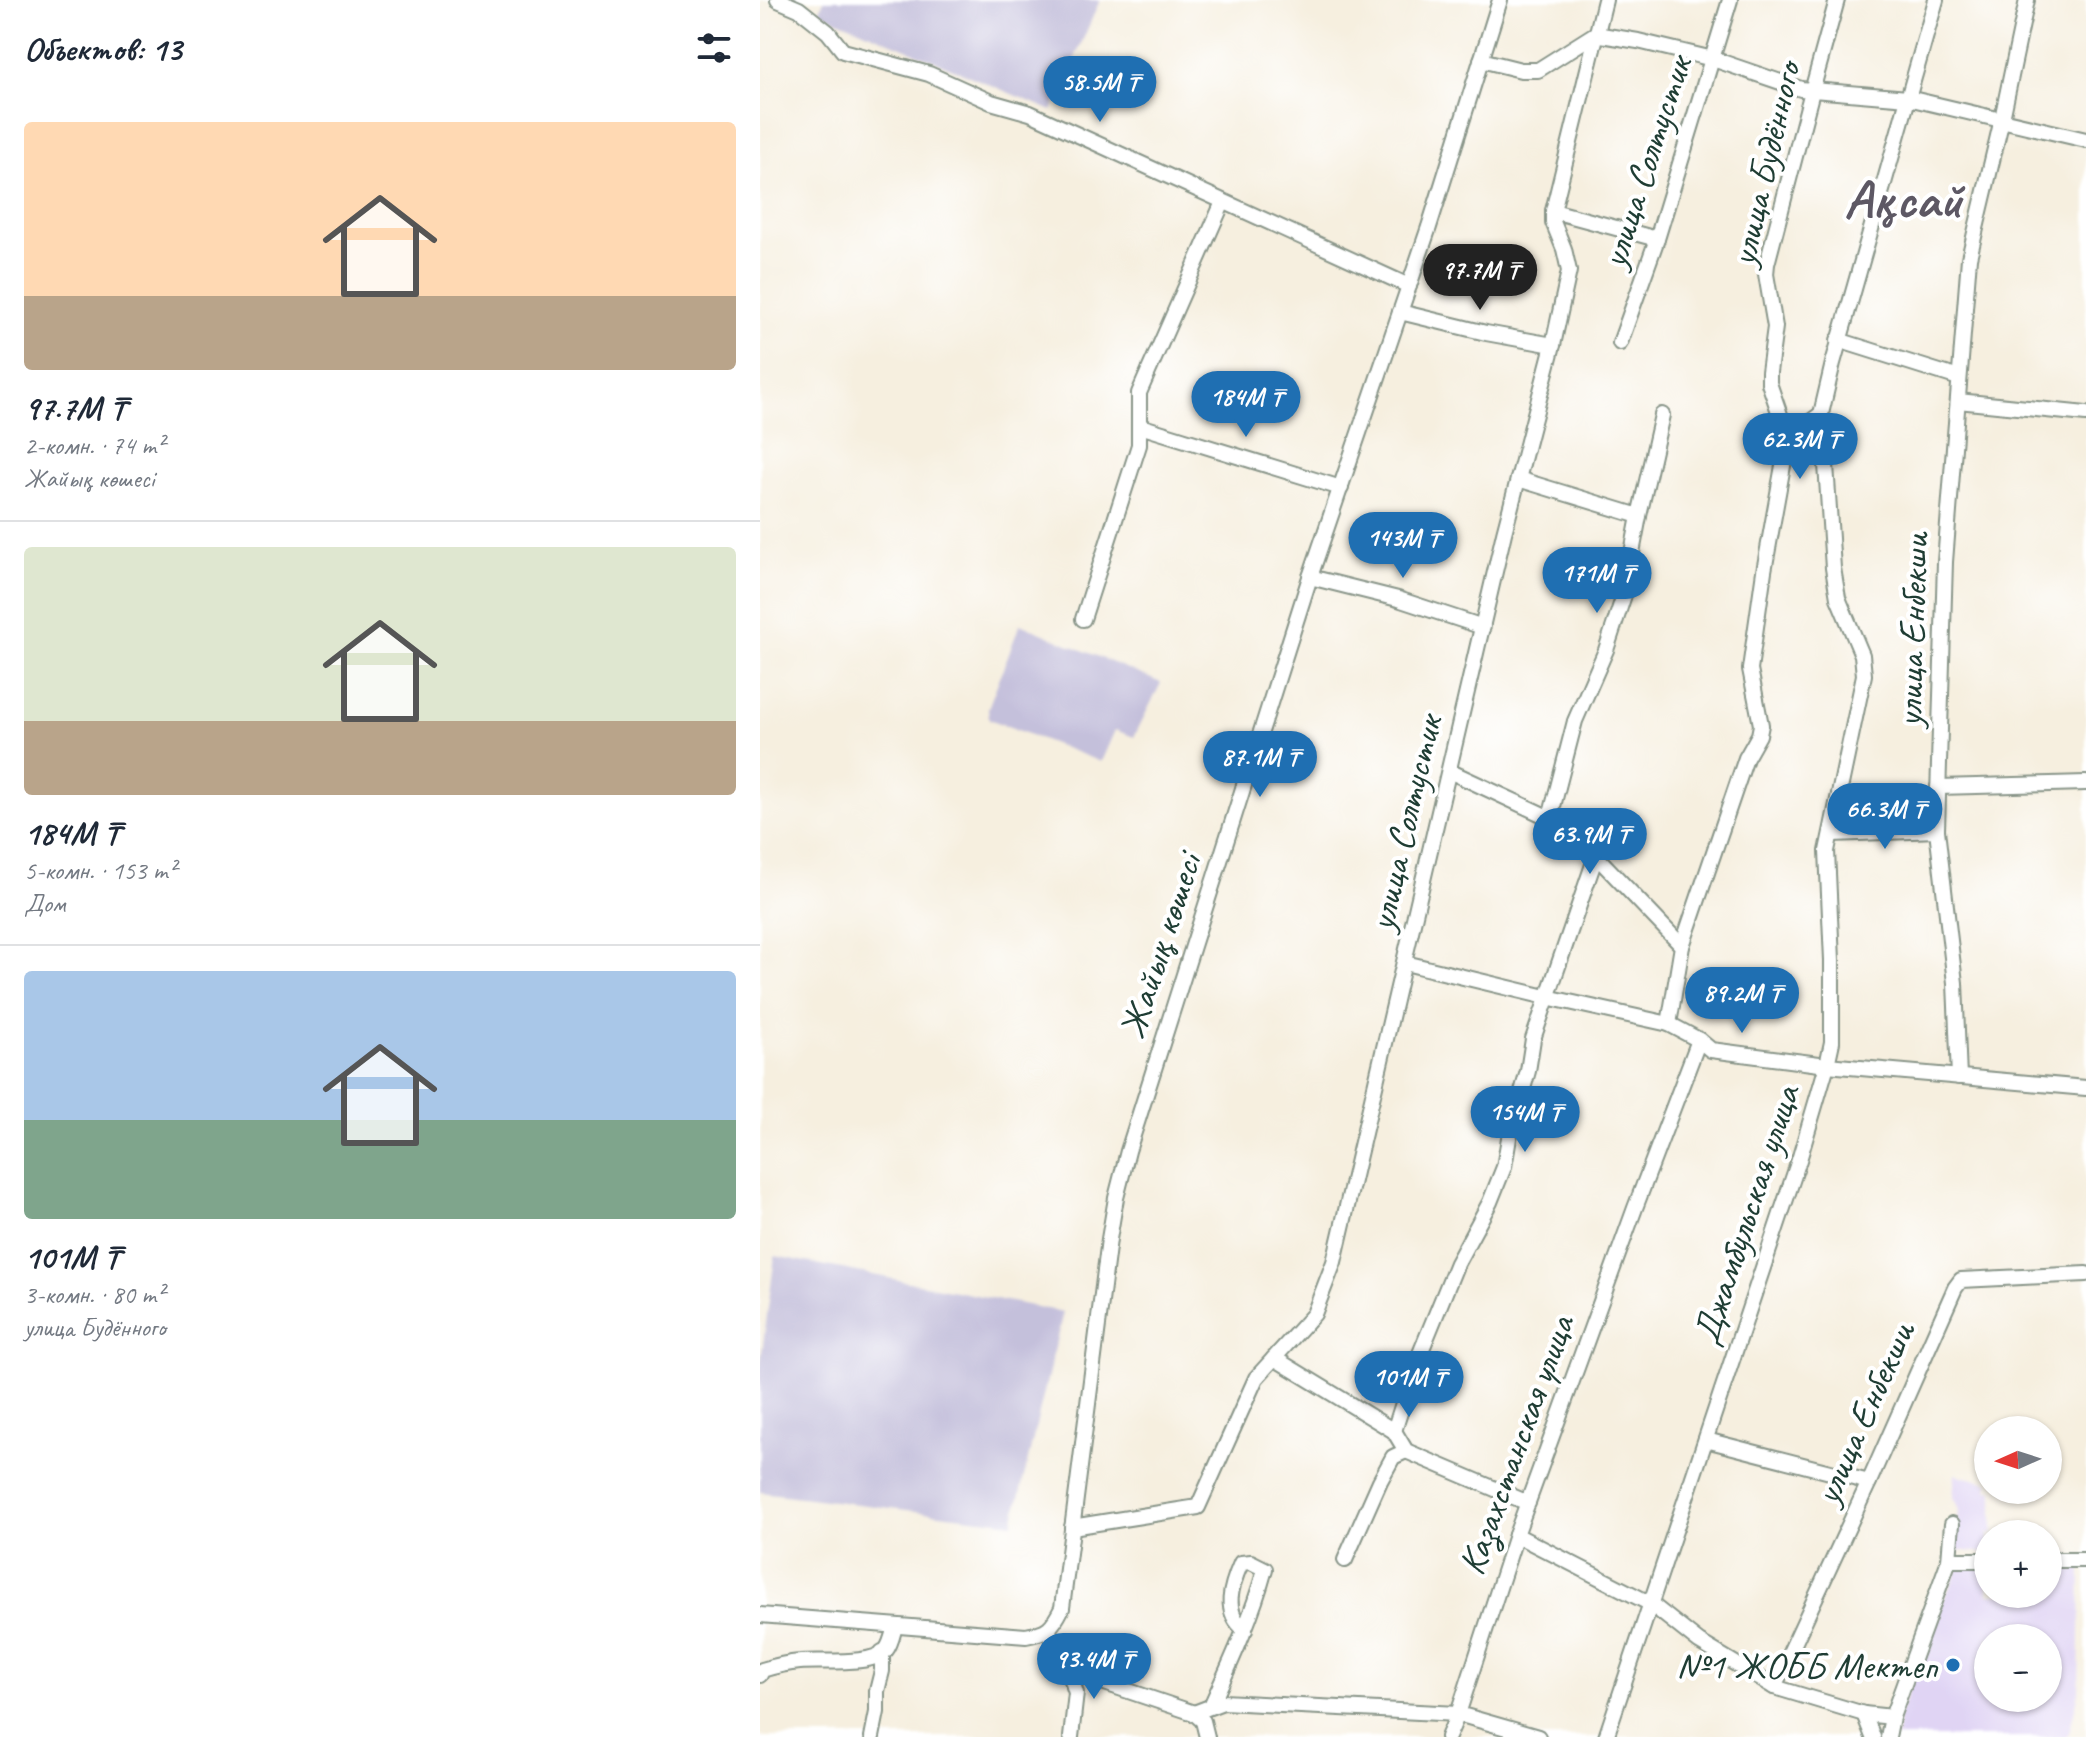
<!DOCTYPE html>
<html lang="ru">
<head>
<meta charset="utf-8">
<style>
  body { margin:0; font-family:Caveat,sans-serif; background:#f6f6f7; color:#1f2937; height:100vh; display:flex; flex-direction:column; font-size:30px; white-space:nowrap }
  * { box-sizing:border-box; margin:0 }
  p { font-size:26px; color:#747a83 }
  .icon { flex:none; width:44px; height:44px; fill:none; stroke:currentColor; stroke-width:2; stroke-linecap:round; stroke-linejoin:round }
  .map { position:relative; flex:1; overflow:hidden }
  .drawer { display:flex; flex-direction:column; background:#fff; width:760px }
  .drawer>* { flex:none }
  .needle { width:52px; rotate:267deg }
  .buttons { position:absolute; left:1214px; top:1416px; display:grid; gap:16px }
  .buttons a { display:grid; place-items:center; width:88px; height:88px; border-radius:50%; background:#fff; box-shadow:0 2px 6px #0004; font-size:40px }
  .price { position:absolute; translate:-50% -68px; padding:0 18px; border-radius:28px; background:#1f6fb2; color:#fff; font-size:26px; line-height:52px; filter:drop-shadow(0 2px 4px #0008) }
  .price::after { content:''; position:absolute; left:50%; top:48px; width:24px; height:18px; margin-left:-12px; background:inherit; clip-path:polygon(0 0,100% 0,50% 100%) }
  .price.current { background:#222; color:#fff }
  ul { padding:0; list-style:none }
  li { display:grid; align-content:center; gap:16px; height:424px; padding:0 24px }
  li+li { border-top:2px solid #e0e1e3 }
  li span { display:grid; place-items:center; height:248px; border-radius:8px; color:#555 }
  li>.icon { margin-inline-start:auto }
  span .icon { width:144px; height:144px; fill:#fffc; stroke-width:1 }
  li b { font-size:34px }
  h2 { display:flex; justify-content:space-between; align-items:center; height:96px; padding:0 24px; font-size:34px }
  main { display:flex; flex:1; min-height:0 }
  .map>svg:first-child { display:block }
  .built { fill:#e0d4f4; fill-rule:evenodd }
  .industrial { fill:#c4c0db }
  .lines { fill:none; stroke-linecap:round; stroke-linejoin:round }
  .minor-casing { stroke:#8a968a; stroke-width:18 }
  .minor { stroke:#fff; stroke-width:14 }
  .poi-dot { fill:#1f6fb2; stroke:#fff; stroke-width:3 }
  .labels { text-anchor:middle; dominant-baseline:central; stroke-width:8; stroke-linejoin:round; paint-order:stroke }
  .street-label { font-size:38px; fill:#1f3d34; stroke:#fff }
  .poi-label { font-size:38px; fill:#1f3d34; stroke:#fff; text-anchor:end }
  .town-label { font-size:54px; font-weight:bold; fill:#5d5864; stroke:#fff }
</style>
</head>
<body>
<main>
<section class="drawer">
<h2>Объектов: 13<svg class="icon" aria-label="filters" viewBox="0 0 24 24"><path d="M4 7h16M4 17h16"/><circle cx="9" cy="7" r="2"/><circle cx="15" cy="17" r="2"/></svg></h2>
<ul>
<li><span style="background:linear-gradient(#ffd9b3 70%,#b9a48a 0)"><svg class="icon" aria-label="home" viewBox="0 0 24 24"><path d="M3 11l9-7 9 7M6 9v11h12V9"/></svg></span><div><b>97.7M ₸</b><p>2-комн. · 74 m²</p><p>Жайық көшесі</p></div></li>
<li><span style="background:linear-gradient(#dfe7d0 70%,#b9a48a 0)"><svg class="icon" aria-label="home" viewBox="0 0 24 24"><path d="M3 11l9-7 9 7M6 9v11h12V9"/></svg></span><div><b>184M ₸</b><p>5-комн. · 153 m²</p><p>Дом</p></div></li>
<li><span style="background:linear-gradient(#a9c7e8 60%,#7fa58c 0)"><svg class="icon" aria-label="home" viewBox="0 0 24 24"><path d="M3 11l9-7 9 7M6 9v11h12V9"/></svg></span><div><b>101M ₸</b><p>3-комн. · 80 m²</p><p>улица Будённого</p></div></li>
</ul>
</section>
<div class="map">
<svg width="1326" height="1737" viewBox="0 0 1326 1737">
  <rect width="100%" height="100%" fill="#fff"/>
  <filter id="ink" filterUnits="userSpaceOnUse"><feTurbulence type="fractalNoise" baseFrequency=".0125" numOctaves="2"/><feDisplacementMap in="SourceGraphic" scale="16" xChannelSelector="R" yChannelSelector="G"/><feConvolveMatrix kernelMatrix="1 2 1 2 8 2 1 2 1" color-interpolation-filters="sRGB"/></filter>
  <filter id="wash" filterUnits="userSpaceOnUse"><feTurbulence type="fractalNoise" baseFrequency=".006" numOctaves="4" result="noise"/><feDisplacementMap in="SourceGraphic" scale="32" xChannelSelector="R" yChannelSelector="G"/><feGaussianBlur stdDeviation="1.8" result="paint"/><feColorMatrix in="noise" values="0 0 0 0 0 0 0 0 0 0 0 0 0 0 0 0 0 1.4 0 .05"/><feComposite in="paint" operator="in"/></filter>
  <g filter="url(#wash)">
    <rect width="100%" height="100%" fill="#f6efdf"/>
    <!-- built -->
    <g class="built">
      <path d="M1195,1474L1228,1483V1490H1233V1534H1228V1553L1196,1550L1199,1508L1193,1498Z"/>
      <path d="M1321,1565L1319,1692L1309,1733L1306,1737H1136L1140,1714L1172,1624L1199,1568L1228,1567V1594H1288V1566ZM1228,1638H1288V1698H1228Z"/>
    </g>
    <!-- industrial -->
    <g class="industrial">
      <path d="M64,0H340L292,111L59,12Z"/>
      <path d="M260,624L401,683L374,737L355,730L341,762L229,719L228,708Z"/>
      <path d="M15,1256L303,1312L253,1523L0,1492V1367Z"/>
    </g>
  </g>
  <g filter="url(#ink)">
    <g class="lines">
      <defs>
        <g id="minor">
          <path d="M18,0L39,9L68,32L83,51L169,74L231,102L270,113L649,286"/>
          <path d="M721,60L761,70H778L835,34L878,41L953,59L1041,89L1148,98L1326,140"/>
          <path d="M793,211L897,239"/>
          <path d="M640,312L726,333L793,345"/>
          <path d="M1078,340L1199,378"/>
          <path d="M860,343L897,239L970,0"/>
          <path d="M1198,401L1326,414"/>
          <path d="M380,426L581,488"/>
          <path d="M1028,438L1061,414"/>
          <path d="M758,479L879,516"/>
          <path d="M550,577L638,599L723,627"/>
          <path d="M323,619L379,445V393L463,202"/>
          <path d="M689,771L790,818L836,856L922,946L909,1024"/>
          <path d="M1178,787L1326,783"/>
          <path d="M790,818L815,721L846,650L864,595L879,516L902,415"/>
          <path d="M1072,834L1177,830"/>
          <path d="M922,946L986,758L999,735L1001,725L990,669L1004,571L1028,438L1009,383V372L1015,327L1006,274L1007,264L1052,91L1077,0"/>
          <path d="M645,963L782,996L909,1024L939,1040L951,1050L1067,1065L1326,1088"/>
          <path d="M1199,1077L1195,983L1177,830L1185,562L1209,258L1242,119L1267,0"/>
          <path d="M514,1358L634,1431L646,1451L768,1503"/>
          <path d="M634,1431L655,1366L697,1263L730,1202L744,1167L749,1138L768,1071L773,1039L836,856"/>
          <path d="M946,1440L1109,1482"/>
          <path d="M312,1527L438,1507L496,1378L554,1314L574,1262L744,533L793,345L809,271L804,249L793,222V211L845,0"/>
          <path d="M756,1535L891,1604L939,1642L1014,1687L1104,1714L1132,1717L1128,1737"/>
          <path d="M585,1560L620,1481L633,1457L646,1451"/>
          <path d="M1189,1560H1228"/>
          <path d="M1288,1560H1326"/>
          <path d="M0,1615L266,1636C288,1632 292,1628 302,1608L349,1239L356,1198L368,1151L550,577L669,227L740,0"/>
          <path d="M288,1629L303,1665L309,1671L434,1713L443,1721L447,1737"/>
          <path d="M309,1671L316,1693L311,1737"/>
          <path d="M0,1675L2,1670C15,1666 27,1663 40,1662C60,1660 113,1666 126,1650C131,1644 133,1633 135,1626"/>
          <path d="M1014,1687L1109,1482L1195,1288L1201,1280L1326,1274"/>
          <path d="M451,1706C471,1662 492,1617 505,1569L491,1562L481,1563C471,1586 462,1612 485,1630"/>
          <path d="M434,1713L463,1702L698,1714L778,1737"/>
          <path d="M1104,1714L1113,1737"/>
          <path d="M1132,1717L1189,1560L1192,1524"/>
          <path d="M112,1737L117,1712V1691L122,1671V1652"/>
          <path d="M688,1737L698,1714L756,1535L875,1208L939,1040"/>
          <path d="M846,1737L1039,1160L1067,1065L1072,1042V960L1067,851L1104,675L1102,655L1078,598L1073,568L1064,435L1061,414L1073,363L1176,0"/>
        </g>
      </defs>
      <!-- minor casing -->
      <use href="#minor" class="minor-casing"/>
      <!-- minor -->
      <use href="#minor" class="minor"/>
    </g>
  </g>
  <!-- markers -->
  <circle class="poi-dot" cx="1193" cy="1665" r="8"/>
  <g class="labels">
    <!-- street labels -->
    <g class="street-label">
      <text transform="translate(886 162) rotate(-72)">улица Солтустик</text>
      <text transform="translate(1005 164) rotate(-77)">улица Будённого</text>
      <text transform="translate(1152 630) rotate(-88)">улица Енбекши</text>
      <text transform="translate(645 823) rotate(-77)">улица Солтустик</text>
      <text transform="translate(400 946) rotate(-72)">Жайық көшесі</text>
      <text transform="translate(986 1215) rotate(-72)">Джамбульская улица</text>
      <text transform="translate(1104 1413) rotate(-66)">улица Енбекши</text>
      <text transform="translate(756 1445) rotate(-70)">Казахстанская улица</text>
    </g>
    <!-- poi labels -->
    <g class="poi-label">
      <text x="1177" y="1665">№1 ЖОББ Мектеп</text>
    </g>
    <!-- town labels -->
    <g class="town-label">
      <text x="1143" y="199">Ақсай</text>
    </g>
  </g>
</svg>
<div class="buttons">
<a><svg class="needle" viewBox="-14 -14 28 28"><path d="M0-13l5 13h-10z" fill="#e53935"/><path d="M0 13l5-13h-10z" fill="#747a83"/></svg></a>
<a>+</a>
<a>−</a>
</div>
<b class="price" style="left:340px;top:124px">58.5M ₸</b>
<b class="price current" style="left:720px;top:312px">97.7M ₸</b>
<b class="price" style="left:486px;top:439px">184M ₸</b>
<b class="price" style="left:1040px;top:481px">62.3M ₸</b>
<b class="price" style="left:643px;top:580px">143M ₸</b>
<b class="price" style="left:837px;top:615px">171M ₸</b>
<b class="price" style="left:500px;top:799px">87.1M ₸</b>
<b class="price" style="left:1125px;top:851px">66.3M ₸</b>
<b class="price" style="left:830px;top:876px">63.9M ₸</b>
<b class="price" style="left:982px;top:1035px">89.2M ₸</b>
<b class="price" style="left:765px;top:1154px">154M ₸</b>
<b class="price" style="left:649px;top:1419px">101M ₸</b>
<b class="price" style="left:334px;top:1701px">93.4M ₸</b>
</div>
</main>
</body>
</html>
